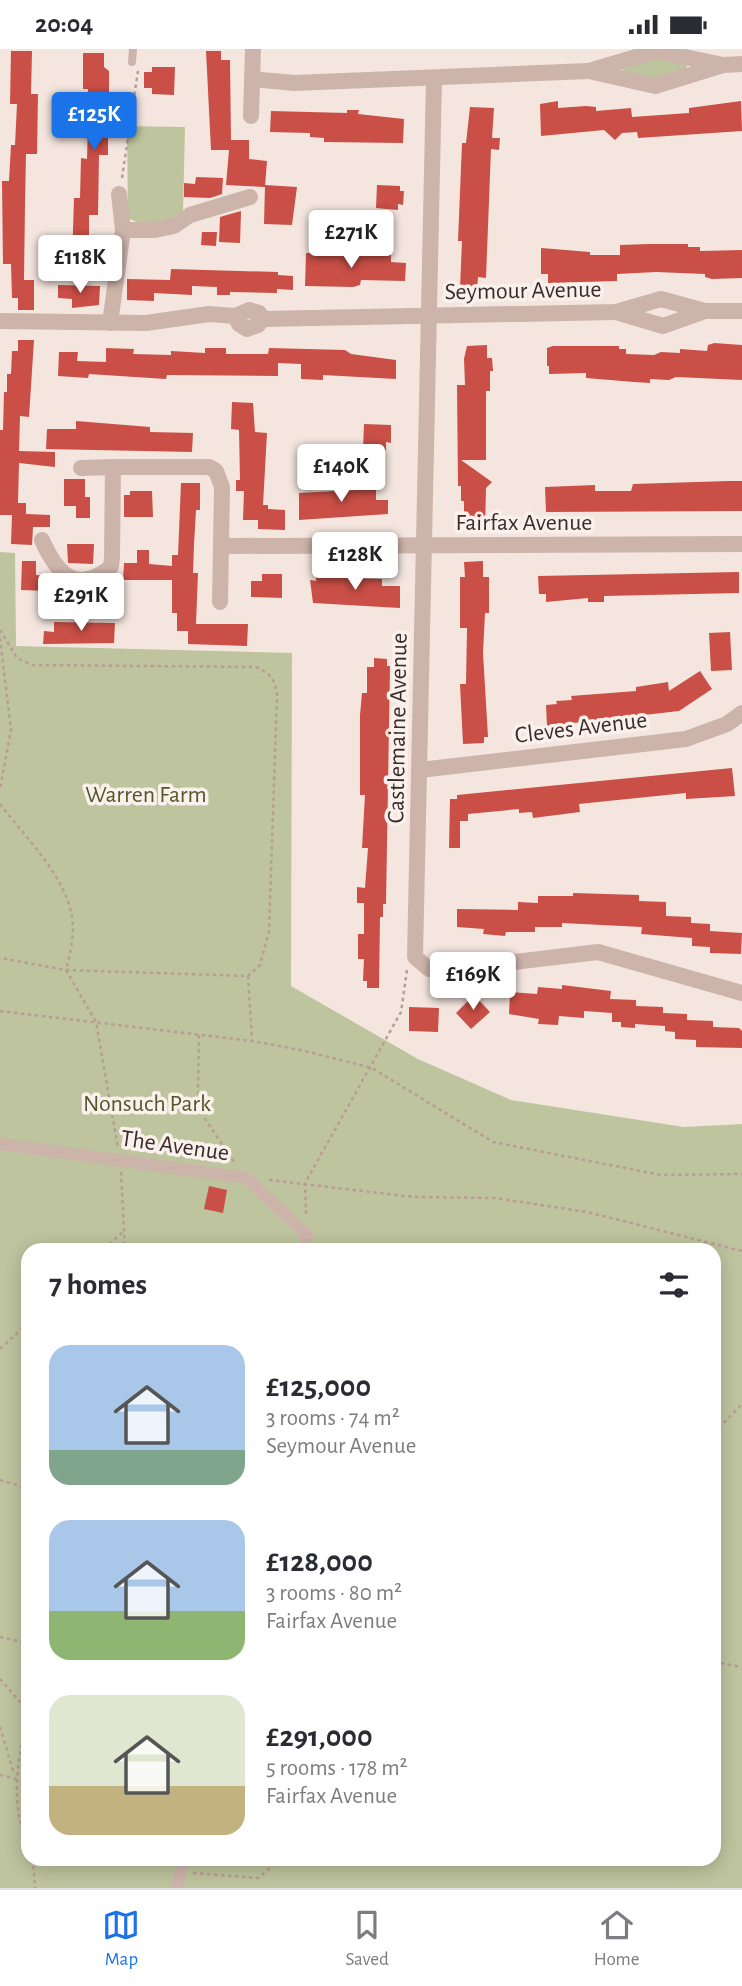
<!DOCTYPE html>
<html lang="en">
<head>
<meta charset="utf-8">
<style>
  body { margin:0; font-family:"Alegreya Sans",sans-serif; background:#f2f2f3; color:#2b2b33; height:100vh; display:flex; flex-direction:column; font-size:26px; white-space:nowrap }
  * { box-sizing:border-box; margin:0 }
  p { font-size:23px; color:#7c7c81 }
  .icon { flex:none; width:38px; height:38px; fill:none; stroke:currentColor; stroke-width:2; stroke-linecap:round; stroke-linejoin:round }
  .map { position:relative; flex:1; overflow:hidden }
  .panel { position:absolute; left:21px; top:1194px; width:700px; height:623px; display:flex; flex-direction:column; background:#fff; border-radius:21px; box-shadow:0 4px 18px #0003 }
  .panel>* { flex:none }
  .price { position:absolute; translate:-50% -60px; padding:0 16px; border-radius:7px; background:#fff; color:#222; font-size:23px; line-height:46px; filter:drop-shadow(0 2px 4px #0008) }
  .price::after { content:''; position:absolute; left:50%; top:42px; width:21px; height:16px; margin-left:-10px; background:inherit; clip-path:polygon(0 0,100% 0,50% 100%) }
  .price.active { background:#1a73e8; color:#fff }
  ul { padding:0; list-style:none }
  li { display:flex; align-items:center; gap:21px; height:175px; padding:0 28px }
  li span { display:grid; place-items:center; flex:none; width:196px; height:140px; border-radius:21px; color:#555 }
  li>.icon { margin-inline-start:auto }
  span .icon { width:84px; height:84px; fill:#fffc; stroke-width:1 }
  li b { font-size:30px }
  h2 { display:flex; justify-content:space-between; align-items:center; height:84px; padding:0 28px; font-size:30px }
  .status { display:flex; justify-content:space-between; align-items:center; height:49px; padding:0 35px; background:#fff; direction:ltr }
  .status svg { height:19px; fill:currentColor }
  .tabs { display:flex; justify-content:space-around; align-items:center; height:98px; border-top:2px solid #e1e1e2; background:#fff; font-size:19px; color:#7c7c81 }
  .tabs a { display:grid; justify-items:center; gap:4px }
  .tabs .active { color:#1a73e8 }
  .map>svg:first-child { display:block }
  .green { fill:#bec49e; fill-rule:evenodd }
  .building { fill:#ca4f46 }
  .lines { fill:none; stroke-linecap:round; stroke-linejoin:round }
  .path { stroke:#b99d94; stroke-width:2.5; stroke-dasharray:3.5 3.5; stroke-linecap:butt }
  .service { stroke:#cdb4aa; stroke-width:8 }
  .pedestrian { stroke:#cdb4aa; stroke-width:12 }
  .minor { stroke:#cdb4aa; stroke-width:16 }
  .labels { text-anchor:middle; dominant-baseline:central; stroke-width:7; stroke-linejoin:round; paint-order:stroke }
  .street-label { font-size:24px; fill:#3a2c2a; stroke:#fbf1ec }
  .park-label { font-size:24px; fill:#51592c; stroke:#fbf1ec }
</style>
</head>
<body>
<div class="status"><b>20:04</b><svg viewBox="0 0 49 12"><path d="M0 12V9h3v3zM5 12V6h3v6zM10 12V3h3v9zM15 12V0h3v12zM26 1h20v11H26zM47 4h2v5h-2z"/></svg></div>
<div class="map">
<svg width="742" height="1839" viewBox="0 0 742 1839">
  <rect width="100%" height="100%" fill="#f4e6df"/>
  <!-- green -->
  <g class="green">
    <path d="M647,8L687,16L686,23L664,31L627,26L623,22L624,18Z"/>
    <path d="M127,77L185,78L183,164C172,177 142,178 128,169Z"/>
    <path d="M0,503L15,504L16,597L292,604L291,937L418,1010L511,1051L684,1078L742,1075V1839H0ZM28,1200H714V1810H28Z"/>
  </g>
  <!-- building -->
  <g class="building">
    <path d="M11,2H32L31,45H38L37,105H26L25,154L24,231H34V261H18V249H12L11,215H3L2,132H9L11,96H15L17,55H10Z"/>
    <path d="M206,2H221V11H230L231,91H249V110L267,112L265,138L226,136L229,101H211Z"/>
    <path d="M83,4H104V18L109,22V60H127L126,89H108V106H99L98,166H89V193H98V212H72L74,149H80L81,109L87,110L88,79V40H83Z"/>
    <path d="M152,18H175L174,46L152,45V39H144V23H152Z"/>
    <path d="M558,52V59L586,57L596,58V62L631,59L632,68L689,64V59L741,52L742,82L638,89L637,83L622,84L615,91L604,81L541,87L540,55Z"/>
    <path d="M470,58L494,59L492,89H500L499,101L491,100L486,229L478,228L477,241L460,240L462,192H458L462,94H466Z"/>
    <path d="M347,61H359L358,65L404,70L403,94L324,93V89L310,88V84L270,83L271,62L347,64Z"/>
    <path d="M196,128L223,129L222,145L210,149L184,148V134L195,135Z"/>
    <path d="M265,136L297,138L292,176L264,175Z"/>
    <path d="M377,136L400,137V142H404L403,156L398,155V161L376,159Z"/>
    <path d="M241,162L240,194L219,193L220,168Z"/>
    <path d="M202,183H217L216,197L201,196Z"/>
    <path d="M649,195H688V198H700V202L742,201V229L712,230L705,228V225L656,223L617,225V232L548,234V225H541V199L590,203V206H620V196Z"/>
    <path d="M306,204L391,206V213L406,214L405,232L361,231L360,236L353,238L305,237Z"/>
    <path d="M171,220L278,223V226L293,227V241L277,240V244L230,243V246H217V238L192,237V246L154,244V252L127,251V230L170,231Z"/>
    <path d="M58,236L100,237L99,256L72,259V250L58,249Z"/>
    <path d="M18,291H34L29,368L20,367L19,402L55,403V418L19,414L18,454H26V465L50,466V478H33L32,496L11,495L12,466H0V381H3L4,343H7V325H11L12,302H18Z"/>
    <path d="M714,294L742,296V331L676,328L669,331L650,330V334L634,333L586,329V324L549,325V317H547V299L553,297H619V300H626V305L654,306L661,303L680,304V300L707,302L708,296Z"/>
    <path d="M487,296V309H492L493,322H490V342H486V411H461L492,433L486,439L485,481L467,480L468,466H464V452H461V437H458L457,336H465L464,310L467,297Z"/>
    <path d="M106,299L134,300L133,305L171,306V302L205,304V299H226V305H268L269,299L345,301L351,305L396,311V330L323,326V331L301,330V315L278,314V327L167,326L166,330L89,325L88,329L58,327L59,303H78L77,312L106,313Z"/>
    <path d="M232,353L253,354L255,383L267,384L263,456H268V460L285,461V481L258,480V471H243L244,442H236V431H240L239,381L231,380Z"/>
    <path d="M76,372L150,378V383L193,384L192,403L46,400L47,380H76Z"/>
    <path d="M364,375L391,376V394L386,393V401L363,400Z"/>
    <path d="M64,430H85V448H90V469H76V457H64Z"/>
    <path d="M729,432H742V462L546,463L545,438L595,436V442H631L633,435Z"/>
    <path d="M181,434H200V461H196L194,496L193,524H198L196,575H248L247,597L188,595V582H177V564H172V531H123L124,514H137V501H149V515L172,517V506H178Z"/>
    <path d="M376,440V451H388V465L299,471V444Z"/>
    <path d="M130,442H152L153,468H124V446H130Z"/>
    <path d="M67,495H94L93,515L68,514Z"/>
    <path d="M22,512H36V526L48,527V542L21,541Z"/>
    <path d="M483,512V528H489V564H485L483,604L488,688H484V694L463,695L460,635H466L467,579H460V528H465L464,513Z"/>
    <path d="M739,523V544L604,547V553H588V549L546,553V545H539L538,527Z"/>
    <path d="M262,525H282V549L251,548V532H262Z"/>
    <path d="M316,528L382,530V537H400V559L313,554L310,531L316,532Z"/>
    <path d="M54,573L115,574L114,594L43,595L44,582L54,583Z"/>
    <path d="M730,583L732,621L711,622L709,584Z"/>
    <path d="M374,609L387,610V617H390L386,855H383V868H380L379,939H367V932H363L364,910H358V885H364V854H357V838L365,839L368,799H362L365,746H360V666L362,644H367V618H374Z"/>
    <path d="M700,622L712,640L679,662L547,677L546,656L557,655L556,652L572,651L571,647L636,642V638L668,633L669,642Z"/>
    <path d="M732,719L735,747L686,750V744L598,753L579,755L580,763L533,769L532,763L519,764V760L468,765V772H460V799H449L450,750H457V746Z"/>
    <path d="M573,844L639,846V852L666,853V867L691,868V874L710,875V882L742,884L741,905L710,904V898L692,897V889L641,885L642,878L562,874V878H535V883H506L505,887L483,885L484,880L457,878V860L518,861V853L538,854V847H573Z"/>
    <path d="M562,936L611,942L610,950L636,951V957L663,958V964L687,965V971L713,972V978L739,979L742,982V999L696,998V991L675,990V983L665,982V977L635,975V979L621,978V973H612V964L584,962V969L559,967L558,976L538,975L539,970L509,965L510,943L537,945L538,938L562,940Z"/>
    <path d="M474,946L490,963L471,980L456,964Z"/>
    <path d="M409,958L439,959L438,983L409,982Z"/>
    <path d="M209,1137L227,1141L223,1164L204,1160Z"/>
  </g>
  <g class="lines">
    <!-- path -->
    <g class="path">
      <path d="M122,129L138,22"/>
      <path d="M0,581L17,609L32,616L256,618C271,625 275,630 277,646L269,882L260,916L248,927L66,921L0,909"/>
      <path d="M0,589L11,681L0,740"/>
      <path d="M0,755C25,788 65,826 72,868C75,886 70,904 66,921L96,973L118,1099"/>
      <path d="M248,927L252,990"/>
      <path d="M0,962L252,992L301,1001L372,1019L493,1093L661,1126L742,1125"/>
      <path d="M199,986L198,1041L203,1067L235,1114"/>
      <path d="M121,1123L125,1200"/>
      <path d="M269,1131L414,1148L495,1149L587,1163L742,1202"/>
      <path d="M306,1165L305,1134L401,963L407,921"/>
      <path d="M104,1200L124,1182"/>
      <path d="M0,1300L28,1274"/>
      <path d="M714,1384L742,1355"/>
      <path d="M0,1431L28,1439"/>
      <path d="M0,1588L28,1594"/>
      <path d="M714,1613L742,1618"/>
      <path d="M0,1630L28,1662"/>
      <path d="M28,1661C19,1708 8,1751 28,1796"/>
      <path d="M0,1678L14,1725"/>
      <path d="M0,1726L28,1733"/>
      <path d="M33,1810L35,1839"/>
      <path d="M193,1824L258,1829L281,1810"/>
    </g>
    <!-- service -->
    <path class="service" d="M132,13L133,0"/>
    <!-- pedestrian -->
    <g class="pedestrian">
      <path d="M0,1095L246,1129L307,1186L304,1200"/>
      <path d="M177,1839L183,1810"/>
    </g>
    <!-- minor -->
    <g class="minor">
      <path d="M723,16L655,37L589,22L656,2L723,16L742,15"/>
      <path d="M252,30L294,34L589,22"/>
      <path d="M434,30L415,908L429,920L438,922L598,903L742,944"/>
      <path d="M251,67L253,0"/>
      <path d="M123,181H155L174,177L190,166L250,148"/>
      <path d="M616,263L663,277L705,262H742"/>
      <path d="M263,270L259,264L249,261L235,267L239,275L247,280L258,276L263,270L616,263L661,250L705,262"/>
      <path d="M0,272L146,274L209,265L235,267"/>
      <path d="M110,274L123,181L119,145"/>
      <path d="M81,419L113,418"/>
      <path d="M42,491C57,525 76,546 111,518L112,508L113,418H209L216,422L222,438L220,553"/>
      <path d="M222,497L742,495"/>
      <path d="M420,721L686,690L727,675L742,664"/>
    </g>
  </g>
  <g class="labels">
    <!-- street labels -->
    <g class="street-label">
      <text transform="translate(523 242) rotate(-1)">Seymour Avenue</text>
      <text x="524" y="474">Fairfax Avenue</text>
      <text transform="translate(398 679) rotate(-89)">Castlemaine Avenue</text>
      <text transform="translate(581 679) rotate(-7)">Cleves Avenue</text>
      <text transform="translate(175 1097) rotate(8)">The Avenue</text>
    </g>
    <!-- park labels -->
    <g class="park-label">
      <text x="146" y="746">Warren Farm</text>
      <text x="147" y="1055">Nonsuch Park</text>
    </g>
  </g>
</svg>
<b class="price active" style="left:94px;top:103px">£125K</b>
<b class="price" style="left:351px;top:221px">£271K</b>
<b class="price" style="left:80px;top:246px">£118K</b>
<b class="price" style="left:341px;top:455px">£140K</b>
<b class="price" style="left:355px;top:543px">£128K</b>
<b class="price" style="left:81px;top:584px">£291K</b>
<b class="price" style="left:473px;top:963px">£169K</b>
<section class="panel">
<h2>7 homes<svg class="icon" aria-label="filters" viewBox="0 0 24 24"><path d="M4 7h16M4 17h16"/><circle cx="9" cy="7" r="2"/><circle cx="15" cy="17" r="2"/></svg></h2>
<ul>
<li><span style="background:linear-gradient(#a9c7e8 75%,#7fa58c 0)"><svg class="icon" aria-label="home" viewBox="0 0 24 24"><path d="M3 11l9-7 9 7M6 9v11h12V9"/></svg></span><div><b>£125,000</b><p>3 rooms · 74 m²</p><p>Seymour Avenue</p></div></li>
<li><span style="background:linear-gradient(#a9c7e8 65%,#8fb573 0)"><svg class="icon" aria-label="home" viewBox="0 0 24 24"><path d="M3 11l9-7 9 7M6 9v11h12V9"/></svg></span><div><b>£128,000</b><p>3 rooms · 80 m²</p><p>Fairfax Avenue</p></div></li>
<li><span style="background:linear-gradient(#dfe7d0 65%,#c2b280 0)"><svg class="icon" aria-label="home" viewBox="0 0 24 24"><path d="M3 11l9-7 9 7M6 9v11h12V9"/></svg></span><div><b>£291,000</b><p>5 rooms · 178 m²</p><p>Fairfax Avenue</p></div></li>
</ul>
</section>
</div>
<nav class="tabs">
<a class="active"><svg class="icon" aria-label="map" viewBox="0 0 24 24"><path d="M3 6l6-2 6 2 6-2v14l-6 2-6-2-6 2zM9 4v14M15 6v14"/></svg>Map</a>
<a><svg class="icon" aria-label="saved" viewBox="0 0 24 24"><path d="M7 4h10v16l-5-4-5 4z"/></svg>Saved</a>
<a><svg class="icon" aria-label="home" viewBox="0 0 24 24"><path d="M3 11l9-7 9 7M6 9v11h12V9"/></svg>Home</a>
</nav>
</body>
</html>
